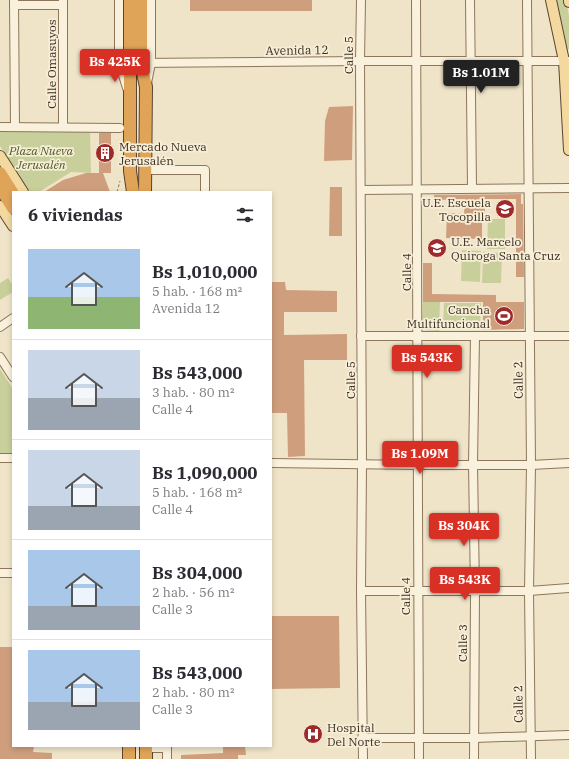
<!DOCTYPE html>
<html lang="es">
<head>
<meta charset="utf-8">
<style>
  body { margin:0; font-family:"IBM Plex Serif",serif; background:#f7f7f7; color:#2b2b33; height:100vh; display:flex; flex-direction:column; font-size:15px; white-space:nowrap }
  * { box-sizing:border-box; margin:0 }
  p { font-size:13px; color:#7c7c81 }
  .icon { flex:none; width:22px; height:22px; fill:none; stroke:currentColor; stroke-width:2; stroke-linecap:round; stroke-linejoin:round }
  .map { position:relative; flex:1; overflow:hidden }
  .sheet { position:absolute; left:12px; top:191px; width:260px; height:556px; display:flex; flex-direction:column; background:#fff; border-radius:0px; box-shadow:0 2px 6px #0003 }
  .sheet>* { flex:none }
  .price { position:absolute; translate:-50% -34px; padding:0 9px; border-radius:4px; background:#d93025; color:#fff; font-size:13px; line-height:26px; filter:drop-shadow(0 1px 2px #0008) }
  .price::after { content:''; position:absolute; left:50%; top:24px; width:12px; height:9px; margin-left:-6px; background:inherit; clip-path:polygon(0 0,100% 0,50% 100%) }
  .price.current { background:#222; color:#fff }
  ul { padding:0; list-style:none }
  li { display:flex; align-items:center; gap:12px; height:100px; padding:0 16px }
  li+li { border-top:1px solid #e1e1e2 }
  li span { display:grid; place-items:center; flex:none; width:112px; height:80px; border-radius:0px; color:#555 }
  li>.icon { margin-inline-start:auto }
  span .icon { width:48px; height:48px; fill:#fffc; stroke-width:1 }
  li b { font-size:17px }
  h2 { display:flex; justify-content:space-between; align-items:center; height:48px; padding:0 16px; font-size:17px }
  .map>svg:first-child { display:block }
  .green { fill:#c9cf9b }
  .building { fill:#cf9f7d }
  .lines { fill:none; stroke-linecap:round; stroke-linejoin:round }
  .minor-casing { stroke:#8d765c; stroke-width:10 }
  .major-casing { stroke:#5b4430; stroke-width:12 }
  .highway-casing { stroke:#5b4430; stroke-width:14 }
  .path { stroke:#8d765c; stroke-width:1; stroke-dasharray:3 2; stroke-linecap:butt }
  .minor { stroke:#faf1dc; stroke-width:8 }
  .major { stroke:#f3d9a0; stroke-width:10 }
  .highway { stroke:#e0a458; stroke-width:12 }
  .labels { text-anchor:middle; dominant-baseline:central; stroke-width:3.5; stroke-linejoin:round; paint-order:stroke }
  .street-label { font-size:12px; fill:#3d2e20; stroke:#f7eed8 }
  .poi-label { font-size:12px; fill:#3d2e20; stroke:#f7eed8; text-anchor:start }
  .park-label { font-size:12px; font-style:italic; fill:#4d5a26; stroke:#f7eed8 }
</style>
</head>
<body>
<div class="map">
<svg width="569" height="759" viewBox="0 0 569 759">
  <rect width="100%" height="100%" fill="#f0e4c8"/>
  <!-- green -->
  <g class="green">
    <path d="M556,0H566L569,16V49L566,50Z"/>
    <path d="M0,129L90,130L91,173L71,172L39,192H30L0,146Z"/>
    <path d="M488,219H505V249H487Z"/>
    <path d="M462,250L481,251L480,282L461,281Z"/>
    <path d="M483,252L502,253L501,283H482Z"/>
    <path d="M8,278L13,286V292L0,300V283Z"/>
    <path d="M423,302H440L439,331L422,330Z"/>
    <path d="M444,303H481L480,328L443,327Z"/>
    <path d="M0,369L13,389V455L0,454Z"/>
  </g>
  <!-- building -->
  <g class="building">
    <rect x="190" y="0" width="122" height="11"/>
    <path d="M353,106L352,160L324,161L325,121L329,107Z"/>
    <path d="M99,133H111V173H103L110,192H44L63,180L86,173H99Z"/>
    <path d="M330,187H342V236H329Z"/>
    <path d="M521,194V204H523L524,277H516V199H485V214H482V239L446,238L447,213L464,214L465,199L434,200V195Z"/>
    <path d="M423,263H432V294L496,295V302H524V329L483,330V302H423Z"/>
    <path d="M271,282H285L286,290L337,291V312H284V335L347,334V360H304L305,456L288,457L287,413H271Z"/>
    <path d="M271,616H339L340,688L271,689Z"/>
    <path d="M0,647H13V746H34L33,752L52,753V759H0Z"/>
    <path d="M245,746L246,755H238V759H181V755L223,753V747Z"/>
  </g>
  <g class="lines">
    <defs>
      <g id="minor">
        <path d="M14,0L15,127"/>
        <path d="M119,0V62L127,88"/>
        <path d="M361,0L360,61L362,464L361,591L363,759"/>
        <path d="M416,0L419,759"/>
        <path d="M470,0L472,188"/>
        <path d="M527,0L531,465L529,591L531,759"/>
        <path d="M14,5H63"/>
        <path d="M137,63L360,61H569"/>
        <path d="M147,83L151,63V0"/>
        <path d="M0,127L120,128"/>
        <path d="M63,127V0"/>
        <path d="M145,170H205V192"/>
        <path d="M361,190L569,188"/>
        <path d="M0,327L13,318"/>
        <path d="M361,336H569"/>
        <path d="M0,357L13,377"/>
        <path d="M0,458H13"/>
        <path d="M271,463L417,465H531L569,463"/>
        <path d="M0,573H13"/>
        <path d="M361,591H529L569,588"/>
        <path d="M362,738H474L569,735"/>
        <path d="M146,748H167"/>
        <path d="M167,759V746"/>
        <path d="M474,759L475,591L473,464L475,336"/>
      </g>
      <g id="major">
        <path d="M551,0L564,61L569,150"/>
        <path d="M569,0V2"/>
        <path d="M0,156L23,192"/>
        <path d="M0,206L13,226"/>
      </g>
      <g id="highway">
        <path d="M130,0V171L133,192"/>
        <path d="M141,0V63L146,87L145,192"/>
        <path d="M0,173L12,192"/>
        <path d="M0,187L13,208"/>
        <path d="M129,746V759"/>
        <path d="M146,746V759"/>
      </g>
    </defs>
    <!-- minor casing -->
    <use href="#minor" class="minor-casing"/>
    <!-- major casing -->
    <use href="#major" class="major-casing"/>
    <!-- highway casing -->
    <use href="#highway" class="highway-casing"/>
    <!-- path -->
    <path class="path" d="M117,192L120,181"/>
    <!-- minor -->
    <use href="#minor" class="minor"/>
    <!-- major -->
    <use href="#major" class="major"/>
    <!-- highway -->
    <use href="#highway" class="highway"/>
  </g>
  <!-- icons -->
  <defs>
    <symbol id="building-disc" viewBox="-11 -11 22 22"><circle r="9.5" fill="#9e2a2b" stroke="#f7eed8"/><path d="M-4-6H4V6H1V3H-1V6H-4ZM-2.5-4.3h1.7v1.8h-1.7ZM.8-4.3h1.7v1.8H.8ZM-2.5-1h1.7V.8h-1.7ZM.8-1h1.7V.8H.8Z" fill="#fff"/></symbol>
    <symbol id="school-disc" viewBox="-11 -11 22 22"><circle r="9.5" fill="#9e2a2b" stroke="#f7eed8"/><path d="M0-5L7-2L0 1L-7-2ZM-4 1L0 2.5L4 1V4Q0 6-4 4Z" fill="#fff"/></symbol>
    <symbol id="stadium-disc" viewBox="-11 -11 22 22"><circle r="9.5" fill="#9e2a2b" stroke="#f7eed8"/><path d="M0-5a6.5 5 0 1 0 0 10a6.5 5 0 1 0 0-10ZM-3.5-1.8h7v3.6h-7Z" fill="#fff"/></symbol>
    <symbol id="hospital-disc" viewBox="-11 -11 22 22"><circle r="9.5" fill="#9e2a2b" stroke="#f7eed8"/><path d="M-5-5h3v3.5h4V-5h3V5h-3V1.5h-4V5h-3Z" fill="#fff"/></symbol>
  </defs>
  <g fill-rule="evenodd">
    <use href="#building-disc" x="94" y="142" width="22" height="22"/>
    <use href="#school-disc" x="494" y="198" width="22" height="22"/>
    <use href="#school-disc" x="426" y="237" width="22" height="22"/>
    <use href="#stadium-disc" x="493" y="305" width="22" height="22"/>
    <use href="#hospital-disc" x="302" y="723" width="22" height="22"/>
  </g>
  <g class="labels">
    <!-- street labels -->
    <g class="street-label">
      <text transform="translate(297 50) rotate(-1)">Avenida 12</text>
      <text transform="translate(348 55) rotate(-90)">Calle 5</text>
      <text transform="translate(51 64) rotate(-90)">Calle Omasuyos</text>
      <text transform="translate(406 272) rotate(-90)">Calle 4</text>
      <text transform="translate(350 380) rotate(-90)">Calle 5</text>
      <text transform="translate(518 380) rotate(-91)">Calle 2</text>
      <text transform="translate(405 596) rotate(-90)">Calle 4</text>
      <text transform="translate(462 643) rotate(-90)">Calle 3</text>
      <text transform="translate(518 704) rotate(-91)">Calle 2</text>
    </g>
    <!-- poi labels -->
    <g class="poi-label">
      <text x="119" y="146">Mercado Nueva<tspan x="119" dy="14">Jerusalén</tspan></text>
      <text x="491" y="202" text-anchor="end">U.E. Escuela<tspan x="491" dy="14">Tocopilla</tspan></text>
      <text x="451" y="241">U.E. Marcelo<tspan x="451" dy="14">Quiroga Santa Cruz</tspan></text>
      <text x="490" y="309" text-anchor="end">Cancha<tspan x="490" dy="14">Multifuncional</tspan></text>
      <text x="327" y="727">Hospital<tspan x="327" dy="14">Del Norte</tspan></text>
    </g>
    <!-- park labels -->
    <g class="park-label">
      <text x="41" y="150">Plaza Nueva<tspan x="41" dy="14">Jerusalén</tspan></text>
    </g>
  </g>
</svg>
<b class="price" style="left:115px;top:83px">Bs 425K</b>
<b class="price current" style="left:481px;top:94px">Bs 1.01M</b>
<b class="price" style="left:427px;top:379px">Bs 543K</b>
<b class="price" style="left:420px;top:475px">Bs 1.09M</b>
<b class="price" style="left:464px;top:547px">Bs 304K</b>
<b class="price" style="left:465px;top:601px">Bs 543K</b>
<section class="sheet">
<h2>6 viviendas<svg class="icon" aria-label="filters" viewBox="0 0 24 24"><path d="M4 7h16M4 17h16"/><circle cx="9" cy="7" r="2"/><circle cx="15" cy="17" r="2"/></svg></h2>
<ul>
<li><span style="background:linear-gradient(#a9c7e8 60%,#8fb573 0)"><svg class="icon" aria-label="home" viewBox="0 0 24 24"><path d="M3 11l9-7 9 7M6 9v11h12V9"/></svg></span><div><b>Bs 1,010,000</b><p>5 hab. · 168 m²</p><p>Avenida 12</p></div></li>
<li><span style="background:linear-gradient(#c9d6e8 60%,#9aa5b1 0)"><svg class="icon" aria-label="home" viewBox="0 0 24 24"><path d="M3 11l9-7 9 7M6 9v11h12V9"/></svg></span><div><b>Bs 543,000</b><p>3 hab. · 80 m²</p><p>Calle 4</p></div></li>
<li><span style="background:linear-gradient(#c9d6e8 70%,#9aa5b1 0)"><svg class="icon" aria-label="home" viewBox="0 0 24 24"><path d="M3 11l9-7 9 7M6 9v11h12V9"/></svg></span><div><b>Bs 1,090,000</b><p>5 hab. · 168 m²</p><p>Calle 4</p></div></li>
<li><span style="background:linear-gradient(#a9c7e8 70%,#9aa5b1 0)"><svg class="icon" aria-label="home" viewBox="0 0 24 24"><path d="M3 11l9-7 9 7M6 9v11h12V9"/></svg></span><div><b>Bs 304,000</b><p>2 hab. · 56 m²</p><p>Calle 3</p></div></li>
<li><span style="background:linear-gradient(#a9c7e8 65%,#9aa5b1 0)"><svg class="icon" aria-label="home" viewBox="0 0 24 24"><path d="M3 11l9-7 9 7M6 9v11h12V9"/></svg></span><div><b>Bs 543,000</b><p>2 hab. · 80 m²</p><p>Calle 3</p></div></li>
</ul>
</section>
</div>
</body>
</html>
